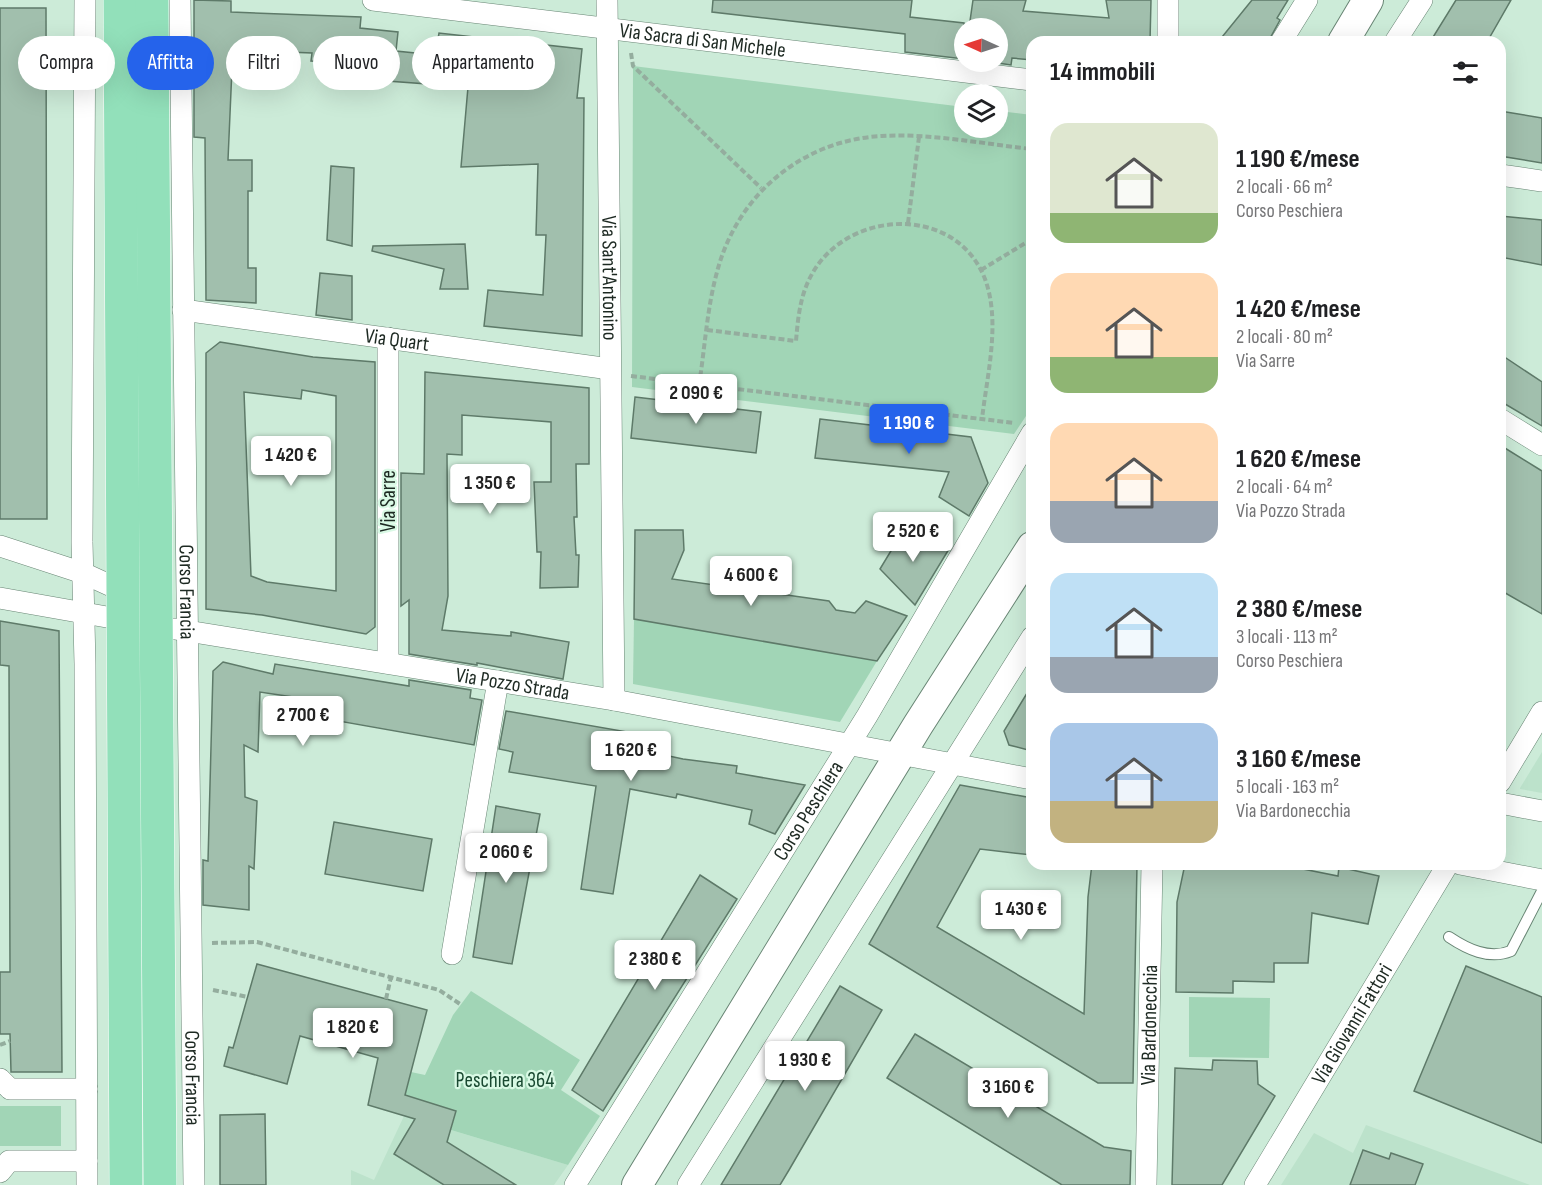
<!DOCTYPE html>
<html lang="it">
<head>
<meta charset="utf-8">
<style>
  body { margin:0; font-family:"Sofia Sans Condensed",sans-serif; background:#f6f6f6; color:#202124; height:100vh; display:flex; flex-direction:column; font-size:22px; white-space:nowrap }
  * { box-sizing:border-box; margin:0 }
  p { font-size:20px; color:#757577 }
  .icon { flex:none; width:33px; height:33px; fill:none; stroke:currentColor; stroke-width:2; stroke-linecap:round; stroke-linejoin:round }
  .map { position:relative; flex:1; overflow:hidden }
  .drawer { position:absolute; left:1026px; top:36px; width:480px; height:834px; display:flex; flex-direction:column; background:#fff; border-radius:18px; box-shadow:0 6px 24px #0002 }
  .drawer>* { flex:none }
  .top-card { position:absolute; left:18px; top:36px; width:570px; height:54px; display:flex; gap:12px }
  .needle { width:39px; rotate:273deg }
  .buttons { position:absolute; left:954px; top:18px; display:grid; gap:12px }
  .buttons a { display:grid; place-items:center; width:54px; height:54px; border-radius:50%; background:#fff; box-shadow:0 6px 24px #0002; font-size:30px }
  .price { position:absolute; translate:-50% -51px; padding:0 14px; border-radius:6px; background:#fff; color:#222; font-size:20px; line-height:39px; filter:drop-shadow(0 2px 3px #0008) }
  .price::after { content:''; position:absolute; left:50%; top:36px; width:18px; height:14px; margin-left:-9px; background:inherit; clip-path:polygon(0 0,100% 0,50% 100%) }
  .price.selected { background:#2563eb; color:#fff }
  ul { padding:0; list-style:none }
  li { display:flex; align-items:center; gap:18px; height:150px; padding:0 24px }
  li span { display:grid; place-items:center; flex:none; width:168px; height:120px; border-radius:18px; color:#555 }
  li>.icon { margin-inline-start:auto }
  span .icon { width:72px; height:72px; fill:#fffc; stroke-width:1 }
  li b { font-size:26px }
  h2 { display:flex; justify-content:space-between; align-items:center; height:72px; padding:0 24px; font-size:26px }
  .chip { padding:0 21px; border-radius:27px; background:#fff; box-shadow:0 6px 24px #0002; font-size:21px; line-height:54px }
  .chip.selected { background:#2563eb; color:#fff }
  .map>svg:first-child { display:block }
  .built { fill:#bce2cb }
  .green { fill:#a1d5b6 }
  .building { fill:#a1bfad; stroke:#5e7a69; stroke-width:1.5; fill-rule:evenodd }
  .lines { fill:none; stroke-linecap:round; stroke-linejoin:round }
  .service-casing { stroke:#688574; stroke-width:12 }
  .minor-casing { stroke:#688574; stroke-width:22 }
  .secondary-casing { stroke:#688574; stroke-width:32 }
  .primary-casing { stroke:#fff; stroke-width:34 }
  .path { stroke:#94ad9e; stroke-width:4; stroke-dasharray:6 3; stroke-linecap:butt }
  .service { stroke:#fff; stroke-width:10 }
  .minor { stroke:#fff; stroke-width:21 }
  .secondary { stroke:#fff; stroke-width:30 }
  .primary { stroke:#92e0ba; stroke-width:33 }
  .labels { text-anchor:middle; dominant-baseline:central; stroke-width:4.5; stroke-linejoin:round; paint-order:stroke }
  .street-label { font-size:21px; fill:#1d2922; stroke:#d9f9e5 }
  .park-label { font-size:21px; fill:#194931; stroke:#d9f9e5 }
</style>
</head>
<body>
<div class="map">
<svg width="1542" height="1185" viewBox="0 0 1542 1185">
  <rect width="100%" height="100%" fill="#ccebd8"/>
  <!-- built -->
  <g class="built">
    <path d="M1542,752V793L1520,789V788Z"/>
    <path d="M404,1116L568,1165L554,1185H351V1170L374,1180Z"/>
    <path d="M1366,1125L1530,1185H1281L1314,1133L1353,1153Z"/>
  </g>
  <!-- green -->
  <g class="green">
    <path d="M633,66L964,107V128H998V111L1032,115V407L1014,434L632,387Z"/>
    <path d="M634,619L877,661L840,722L633,684Z"/>
    <path d="M471,991L580,1060L561,1090L600,1116L568,1165L451,1130L456,1111L405,1095L411,1072L425,1075L453,1015Z"/>
    <path d="M1189,997L1270,998L1269,1058L1189,1057Z"/>
    <rect x="0" y="1106" width="61" height="40"/>
  </g>
  <!-- building -->
  <g class="building">
    <path d="M194,0L231,1V12L361,17L360,28L398,32L396,51L435,55L439,33L582,49L577,98H584L582,336L484,326L488,290L543,295L546,235H536L538,164L461,167L468,87L360,79L362,63L311,61L312,53L236,50L235,69L232,68L228,160H252V191H248V268H256V303L206,300L205,138L194,137Z"/>
    <path d="M713,0H912L910,17L964,23V59L905,52V34L712,12Z"/>
    <path d="M973,0H1026L1023,11L1109,18L1106,0H1151L1150,42H1032V60L1012,58L1011,65L998,63V28H969Z"/>
    <path d="M1252,0H1288L1277,18L1280,20L1268,42H1218Z"/>
    <path d="M1456,0H1511L1487,42H1430Z"/>
    <path d="M0,8H46L47,519H0Z"/>
    <path d="M1500,111L1542,118V163L1500,156Z"/>
    <path d="M331,166L354,168L352,246L327,240Z"/>
    <path d="M1500,216L1542,220V265L1500,257Z"/>
    <path d="M465,244L468,289H440L444,269L372,251L373,246Z"/>
    <path d="M320,273L352,276V320L316,315Z"/>
    <path d="M220,342L313,357L375,362V627L366,634L262,615L206,609V353ZM302,390L336,396V591L267,582L251,576L244,392L301,399Z"/>
    <path d="M1500,354L1542,382V426L1500,401Z"/>
    <path d="M425,372L589,388V464H576L577,517H574L576,555H579L578,587L540,588L541,552H537L534,482H551V422L462,415V455L447,454L448,596L442,630L511,636V632L569,642L563,679L477,663V665L409,654V600L401,606V473L424,474Z"/>
    <path d="M635,397L761,412L756,453L631,438Z"/>
    <path d="M820,419L971,437L988,483L969,516L939,497L949,472L815,458Z"/>
    <path d="M1500,445L1542,471V614L1500,590Z"/>
    <path d="M906,526L949,549L915,605L880,569Z"/>
    <path d="M635,530H683L684,550L672,579L829,601L836,610L855,613L866,601L907,616L877,661L634,619Z"/>
    <path d="M0,621L59,631L62,1072H11L10,1034H0V972H10L9,666L0,665Z"/>
    <path d="M223,662L273,674L275,664L409,686V680L471,690L470,698L482,700L474,745L339,721L338,728L323,725L322,734L301,731L306,699L260,692L258,752L244,745L245,797L257,801L254,869L249,866V910L203,905V860L208,861L213,671Z"/>
    <path d="M1032,685V751L1009,745L1004,731Z"/>
    <path d="M506,711L639,734L636,749L683,759L737,766L736,773L805,785L775,834L749,824L752,810L677,794L676,798L630,789L613,894L581,889L596,786L509,772L513,752L499,749Z"/>
    <path d="M960,785L1032,798V855L980,849L937,927L1084,1014L1088,897L1092,864H1137L1133,1083H1098L869,944Z"/>
    <path d="M496,806L540,814L512,964L473,957Z"/>
    <path d="M334,822L432,839L423,891L325,874Z"/>
    <path d="M1185,864H1278L1338,876L1339,867L1379,876L1368,924L1312,913L1308,963H1274V982L1233,981V993L1176,992L1177,902Z"/>
    <path d="M700,875L737,899L603,1111L572,1090Z"/>
    <path d="M257,964L427,1010L405,1095L456,1111L447,1142L516,1185H444L394,1154L415,1119L368,1105L378,1058L300,1036L287,1084L224,1066L229,1047L233,1048Z"/>
    <path d="M1466,966L1542,997V1143L1414,1091Z"/>
    <path d="M840,986L882,1010L789,1170L780,1185H721Z"/>
    <path d="M915,1034L1104,1147L1131,1151L1130,1185H1062L887,1078Z"/>
    <path d="M1213,1060L1257,1061L1258,1084L1275,1096L1222,1185H1172L1175,1068L1212,1070Z"/>
    <path d="M265,1114L266,1185H220V1115Z"/>
    <path d="M1363,1150L1389,1159L1391,1153L1423,1164L1415,1185H1350Z"/>
  </g>
  <g class="lines">
    <defs>
      <path id="service" d="M1449,937C1467,949 1489,960 1511,951L1542,891"/>
      <g id="minor">
        <path d="M85,0L82,542L85,664L87,1185"/>
        <path id="s1" d="M180,0L194,1185"/>
        <path id="s2" d="M373,0L1032,80"/>
        <path id="s3" d="M607,0L614,700"/>
        <path d="M1168,42V0"/>
        <path d="M1281,42L1307,0"/>
        <path d="M1395,42L1422,0"/>
        <path d="M1500,175L1542,181"/>
        <path id="s4" d="M183,310L610,369"/>
        <path d="M388,338V663"/>
        <path d="M1500,419L1542,445"/>
        <path d="M0,546L83,573L131,595"/>
        <path d="M0,598L135,622"/>
        <path id="s5" d="M175,629L614,700L1032,779"/>
        <path d="M1500,782L1542,712"/>
        <path d="M1500,803L1542,811"/>
        <path d="M1460,864L1542,880"/>
        <path d="M452,954L498,681"/>
        <path d="M0,1079L10,1089H87"/>
        <path d="M0,1172L9,1161H87"/>
        <path id="s6" d="M575,1185L867,716L1032,433"/>
        <path d="M688,1185L1032,637"/>
        <path id="s7" d="M1146,1185L1152,864"/>
        <path id="s8" d="M1255,1185L1448,864"/>
      </g>
      <g id="secondary">
        <path d="M1343,42L1368,0"/>
        <path d="M637,1185L918,725L1032,547"/>
      </g>
      <g id="primary">
        <path d="M120,0L126,1185"/>
        <path d="M152,0L160,1185"/>
      </g>
    </defs>
    <!-- service casing -->
    <use href="#service" class="service-casing"/>
    <!-- minor casing -->
    <use href="#minor" class="minor-casing"/>
    <!-- secondary casing -->
    <use href="#secondary" class="secondary-casing"/>
    <!-- primary casing -->
    <use href="#primary" class="primary-casing"/>
    <!-- path -->
    <g class="path">
      <path d="M631,53L633,66L761,188"/>
      <path d="M908,223L919,137"/>
      <path d="M981,270L1032,239"/>
      <path d="M707,330L796,341C798,318 800,295 812,274C848,209 956,204 985,279C1001,322 987,375 982,419"/>
      <path d="M631,376L1014,423"/>
      <path d="M699,385C705,347 707,308 717,272C737,195 802,140 882,136C931,133 983,144 1032,149"/>
      <path d="M212,943L257,942L439,990L460,1004"/>
      <path d="M213,990L248,997"/>
      <path d="M386,999L391,977"/>
      <path d="M0,1045L10,1041"/>
    </g>
    <!-- service -->
    <use href="#service" class="service"/>
    <!-- minor -->
    <use href="#minor" class="minor"/>
    <!-- secondary -->
    <use href="#secondary" class="secondary"/>
    <!-- primary -->
    <use href="#primary" class="primary"/>
  </g>
  <g class="labels">
    <!-- street labels -->
    <g class="street-label">
      <text stroke="none"><textPath href="#s2" startOffset="332">Via Sacra di San Michele</textPath></text>
      <text stroke="none"><textPath href="#s3" startOffset="278">Via Sant'Antonino</textPath></text>
      <text stroke="none"><textPath href="#s4" startOffset="216">Via Quart</textPath></text>
      <text transform="translate(388 501) rotate(-90)">Via Sarre</text>
      <text stroke="none"><textPath href="#s1" startOffset="592">Corso Francia</textPath></text>
      <text stroke="none"><textPath href="#s5" startOffset="342">Via Pozzo Strada</textPath></text>
      <text stroke="none"><textPath href="#s6" startOffset="441">Corso Peschiera</textPath></text>
      <text stroke="none"><textPath href="#s7" startOffset="160">Via Bardonecchia</textPath></text>
      <text stroke="none"><textPath href="#s8" startOffset="188">Via Giovanni Fattori</textPath></text>
      <text stroke="none"><textPath href="#s1" startOffset="1078">Corso Francia</textPath></text>
    </g>
    <!-- park labels -->
    <g class="park-label">
      <text x="505" y="1080">Peschiera 364</text>
    </g>
  </g>
</svg>
<div class="buttons">
<a><svg class="needle" viewBox="-14 -14 28 28"><path d="M0-13l5 13h-10z" fill="#e53935"/><path d="M0 13l5-13h-10z" fill="#757577"/></svg></a>
<a><svg class="icon" aria-label="layers" viewBox="0 0 24 24"><path d="M12 4l9 5-9 5-9-5zM3 14l9 5 9-5"/></svg></a>
</div>
<b class="price" style="left:696px;top:425px">2 090 €</b>
<b class="price selected" style="left:909px;top:455px">1 190 €</b>
<b class="price" style="left:291px;top:487px">1 420 €</b>
<b class="price" style="left:490px;top:515px">1 350 €</b>
<b class="price" style="left:913px;top:563px">2 520 €</b>
<b class="price" style="left:751px;top:607px">4 600 €</b>
<b class="price" style="left:303px;top:747px">2 700 €</b>
<b class="price" style="left:631px;top:782px">1 620 €</b>
<b class="price" style="left:506px;top:884px">2 060 €</b>
<b class="price" style="left:1021px;top:941px">1 430 €</b>
<b class="price" style="left:655px;top:991px">2 380 €</b>
<b class="price" style="left:353px;top:1059px">1 820 €</b>
<b class="price" style="left:805px;top:1092px">1 930 €</b>
<b class="price" style="left:1008px;top:1119px">3 160 €</b>
<div class="top-card">
<a class="chip">Compra</a>
<a class="chip selected">Affitta</a>
<a class="chip">Filtri</a>
<a class="chip">Nuovo</a>
<a class="chip">Appartamento</a>
</div>
<section class="drawer">
<h2>14 immobili<svg class="icon" aria-label="filters" viewBox="0 0 24 24"><path d="M4 7h16M4 17h16"/><circle cx="9" cy="7" r="2"/><circle cx="15" cy="17" r="2"/></svg></h2>
<ul>
<li><span style="background:linear-gradient(#dfe7d0 75%,#8fb573 0)"><svg class="icon" aria-label="home" viewBox="0 0 24 24"><path d="M3 11l9-7 9 7M6 9v11h12V9"/></svg></span><div><b>1 190 €/mese</b><p>2 locali · 66 m²</p><p>Corso Peschiera</p></div></li>
<li><span style="background:linear-gradient(#ffd9b3 70%,#8fb573 0)"><svg class="icon" aria-label="home" viewBox="0 0 24 24"><path d="M3 11l9-7 9 7M6 9v11h12V9"/></svg></span><div><b>1 420 €/mese</b><p>2 locali · 80 m²</p><p>Via Sarre</p></div></li>
<li><span style="background:linear-gradient(#ffd9b3 65%,#9aa5b1 0)"><svg class="icon" aria-label="home" viewBox="0 0 24 24"><path d="M3 11l9-7 9 7M6 9v11h12V9"/></svg></span><div><b>1 620 €/mese</b><p>2 locali · 64 m²</p><p>Via Pozzo Strada</p></div></li>
<li><span style="background:linear-gradient(#bfe0f5 70%,#9aa5b1 0)"><svg class="icon" aria-label="home" viewBox="0 0 24 24"><path d="M3 11l9-7 9 7M6 9v11h12V9"/></svg></span><div><b>2 380 €/mese</b><p>3 locali · 113 m²</p><p>Corso Peschiera</p></div></li>
<li><span style="background:linear-gradient(#a9c7e8 65%,#c2b280 0)"><svg class="icon" aria-label="home" viewBox="0 0 24 24"><path d="M3 11l9-7 9 7M6 9v11h12V9"/></svg></span><div><b>3 160 €/mese</b><p>5 locali · 163 m²</p><p>Via Bardonecchia</p></div></li>
</ul>
</section>
</div>
</body>
</html>
